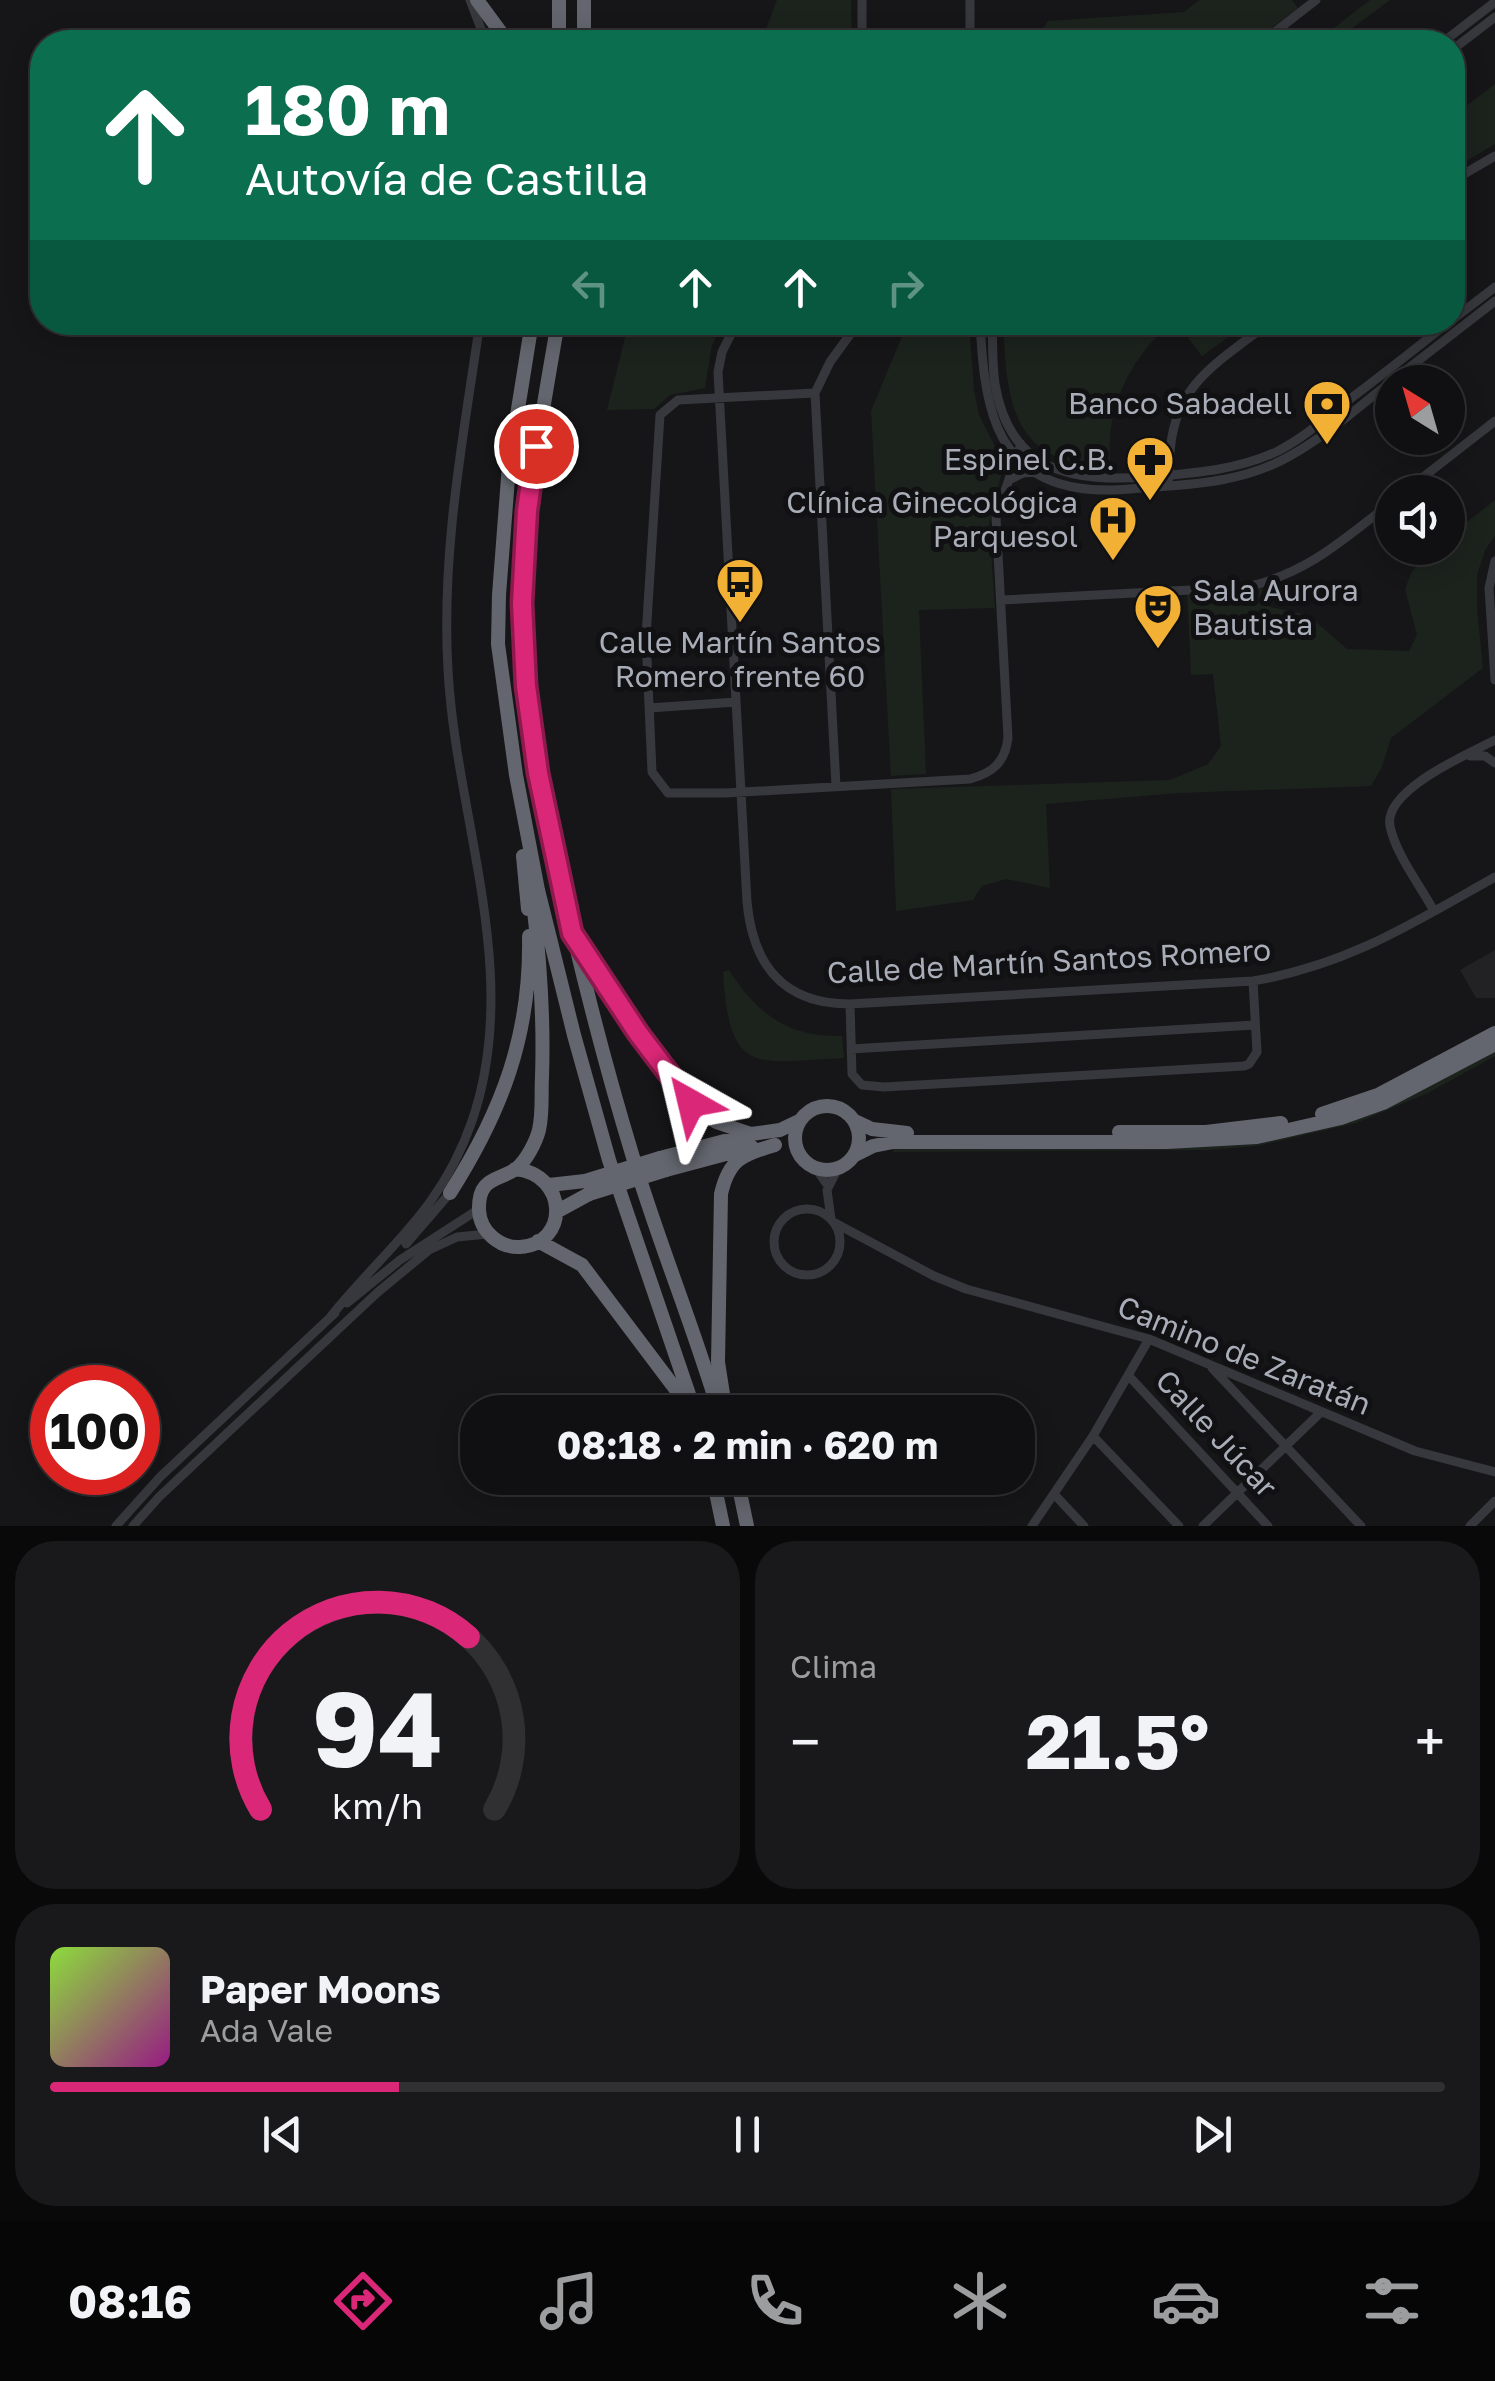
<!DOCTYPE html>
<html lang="es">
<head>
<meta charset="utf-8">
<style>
	body { margin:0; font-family:"Golos Text",sans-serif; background:#19191b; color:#f1f3f6; height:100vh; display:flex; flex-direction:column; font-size:38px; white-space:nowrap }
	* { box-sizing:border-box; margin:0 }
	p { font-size:32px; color:#9c9d9f }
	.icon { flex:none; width:55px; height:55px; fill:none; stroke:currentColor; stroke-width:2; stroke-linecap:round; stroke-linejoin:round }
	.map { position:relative; height:1526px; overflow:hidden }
	.side { display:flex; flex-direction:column; gap:15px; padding:15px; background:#09090a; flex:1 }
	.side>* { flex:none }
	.top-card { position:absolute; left:30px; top:30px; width:1435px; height:305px; border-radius:40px; box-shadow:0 5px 25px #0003,0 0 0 2px #303032; background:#0b6e4f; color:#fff; overflow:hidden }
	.needle { width:65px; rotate:323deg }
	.tools { position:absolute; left:1375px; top:365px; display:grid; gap:20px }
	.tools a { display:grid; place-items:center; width:90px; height:90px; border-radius:50%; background:#101012; box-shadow:0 5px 25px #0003,0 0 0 2px #303032; font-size:50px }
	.speed { position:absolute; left:30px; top:1365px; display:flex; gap:20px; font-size:50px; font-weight:700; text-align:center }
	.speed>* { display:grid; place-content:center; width:130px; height:130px; border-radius:50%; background:#101012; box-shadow:0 5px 25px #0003,0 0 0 2px #303032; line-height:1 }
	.speed .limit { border:15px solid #d22; background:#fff; color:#111 }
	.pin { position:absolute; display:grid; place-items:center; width:85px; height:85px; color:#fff; margin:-42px; border:5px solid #fff; border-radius:50%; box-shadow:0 2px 10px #0007 }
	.me { position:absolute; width:110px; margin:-55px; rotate:323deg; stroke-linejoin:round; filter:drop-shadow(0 0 8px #0008) }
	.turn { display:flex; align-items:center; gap:35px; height:210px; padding:0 50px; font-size:45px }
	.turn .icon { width:130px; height:130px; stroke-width:2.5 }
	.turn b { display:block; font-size:70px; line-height:85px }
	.lanes { display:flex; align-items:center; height:95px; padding:0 50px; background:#0003; justify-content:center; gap:50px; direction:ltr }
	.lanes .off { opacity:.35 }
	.big { font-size:75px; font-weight:700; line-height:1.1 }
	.side .tile { flex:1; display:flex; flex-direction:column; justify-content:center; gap:15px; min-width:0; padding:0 35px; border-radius:40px; background:#19191b }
	.side .dial { align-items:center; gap:0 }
	.dial svg { height:260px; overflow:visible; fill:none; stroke:#303032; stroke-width:7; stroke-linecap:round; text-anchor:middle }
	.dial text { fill:#f1f3f6; stroke:none }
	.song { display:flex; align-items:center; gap:30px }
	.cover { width:120px; height:120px; border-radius:15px; background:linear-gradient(135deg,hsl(90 70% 55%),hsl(310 70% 35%)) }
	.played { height:10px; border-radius:5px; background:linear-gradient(90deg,#db2777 25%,#303032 25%) }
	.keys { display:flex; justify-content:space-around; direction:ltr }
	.heat { display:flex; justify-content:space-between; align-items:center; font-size:55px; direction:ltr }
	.side .tiles { flex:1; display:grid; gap:15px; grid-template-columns:1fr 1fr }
	.tile:last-child { grid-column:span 2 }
	.trip { position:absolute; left:460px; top:1395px; width:575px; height:100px; border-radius:40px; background:#101012; box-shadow:0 5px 25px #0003,0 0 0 2px #303032; font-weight:700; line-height:100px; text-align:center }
	.menu { display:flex; height:160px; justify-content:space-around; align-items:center; background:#060607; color:#9c9d9f }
	.menu .icon { width:70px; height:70px }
	.menu .current { color:#db2777 }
	.menu b { font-size:45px; color:#f1f3f6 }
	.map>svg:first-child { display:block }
	.built { fill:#222225 }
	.green { fill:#1c231d }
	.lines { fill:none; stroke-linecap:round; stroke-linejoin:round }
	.minor { stroke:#37383d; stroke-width:9 }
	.highway { stroke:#63666e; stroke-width:14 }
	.highway-bridge { stroke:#63666e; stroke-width:14 }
	.route-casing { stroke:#8e194d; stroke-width:25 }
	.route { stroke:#db2777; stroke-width:18 }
	.labels { text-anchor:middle; stroke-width:10; stroke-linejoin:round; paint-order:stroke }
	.poi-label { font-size:30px; fill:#a8adb8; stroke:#111113; text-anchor:end }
	.street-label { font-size:30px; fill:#a8adb8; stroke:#111113 }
</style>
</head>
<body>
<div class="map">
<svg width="1495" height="1526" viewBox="0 0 1495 1526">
	<rect width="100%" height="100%" fill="#161618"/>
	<path class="built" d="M 1495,950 L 1495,998 L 1476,998 L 1460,970 Z"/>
	<path class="green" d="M 777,0 L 851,0 L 852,42 L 761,42 Z
		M 1200,0 L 1292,0 L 1298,8 L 1252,42 L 1041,42 L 1040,33 L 1048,21 L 1184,12 Z
		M 1370,0 L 1390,0 L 1334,42 L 1324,42 L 1321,38 Z
		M 1495,84 L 1495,144 L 1453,169 L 1453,116 Z
		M 629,322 L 723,323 L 712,345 L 705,388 L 670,395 L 654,409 L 607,410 Z
		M 908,322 L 969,323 L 974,390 L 979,415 L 1004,464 L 989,523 L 995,608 L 919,610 L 926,774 L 891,776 L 871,411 Z
		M 1003,323 L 1171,323 C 1129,359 1103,413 1111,467 C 1011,466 1007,402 1003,323 Z
		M 1177,323 L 1248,323 L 1202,356 Z
		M 1495,500 L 1495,536 L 1485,550 L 1477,575 L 1477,609 L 1483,668 L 1391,738 L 1382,767 L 1371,786 L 1179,793 L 1046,804 L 1050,888 L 1006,879 L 982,886 L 973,900 L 896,911 L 891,789 L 1170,780 L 1208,764 L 1221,746 L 1213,674 L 1191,675 L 1187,590 L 1263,589 L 1267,606 L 1308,615 L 1347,649 L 1409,651 L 1417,635 L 1405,589 L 1412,571 L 1434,548 L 1448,548 L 1448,537 Z
		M 729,970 C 758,1015 788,1037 842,1036 L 844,1058 C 753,1062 730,1077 723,972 Z
		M 1495,1049 L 1495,1056 L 1428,1093 L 1356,1123 L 1257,1146 L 1207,1150 L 893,1152 L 893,1147 L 1256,1141 Z"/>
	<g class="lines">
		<path class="minor" d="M 470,0 L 486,42
			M 862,0 L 862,42
			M 970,0 L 970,42
			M 1262,42 L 1316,0
			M 1443,42 L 1495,2
			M 1452,50 L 1495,17
			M 1452,181 L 1495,156
			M 1452,320 L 1495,287
			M 737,322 L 722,352 L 718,372 L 747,902 C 753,965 783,1004 850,1004 L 1253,981 C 1348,965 1413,923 1495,877
			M 980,322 C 984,395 990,475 1079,488 C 1104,492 1130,489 1155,487 C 1201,484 1247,480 1288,457 C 1319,440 1347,417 1374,395 C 1415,363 1455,332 1495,301
			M 992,322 C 993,343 992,364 995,384 C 1010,474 1074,482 1151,477 C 1195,473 1238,470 1278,451 C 1303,438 1325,419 1346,402 C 1381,376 1415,349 1449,322
			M 815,393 L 678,400 L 660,415 L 646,637 L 652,772 L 668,793 L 726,793 L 970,779 C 993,773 1005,762 1008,738 L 996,517 L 1021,444
			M 1169,478 C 1168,388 1205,372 1270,322
			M 1009,480 L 1023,473 L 1037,472
			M 1404,492 L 1495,421
			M 1495,561 L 1489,588 L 1495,680
			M 1002,600 L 1247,587 C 1308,573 1344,539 1392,502
			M 649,708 L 736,702
			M 1470,756 L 1485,756 L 1495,763
			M 836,786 L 815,393 L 830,362 L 859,322
			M 1434,911 C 1420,885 1396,855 1390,826 C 1383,790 1468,754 1495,740
			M 850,1004 L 852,1074 L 862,1085 L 884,1087 L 1244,1066 L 1249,1064 L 1257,1052 L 1253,981
			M 851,1049 L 1255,1025
			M 815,1167 L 828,1186
			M774 1242a33 33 0 1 1 66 0a33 33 0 1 1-66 0Z
			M 831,1219 L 827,1190 L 838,1168
			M 835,1223 L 934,1276 L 966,1289 L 1149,1339 L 1415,1451 L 1495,1472
			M 406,1244 L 450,1193
			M 347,1303 L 400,1260 L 479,1209
			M 331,1316 C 387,1247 441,1211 472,1121 C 523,973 456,819 448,670 C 441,553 463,438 480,322
			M 1212,1368 L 1361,1526
			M 1128,1375 L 1268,1526
			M 1093,1436 L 1179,1526
			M 1054,1494 L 1084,1526
			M 116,1526 L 160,1477 L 335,1313
			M 133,1526 L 159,1497 L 378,1292 L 429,1250 L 457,1237 L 488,1234
			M 1032,1526 L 1093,1436 L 1149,1339
			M 1203,1526 L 1321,1412
			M 1470,1526 L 1495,1501"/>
		<path class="highway" d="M 477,0 L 508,42
			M 559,42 L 559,0
			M 584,42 L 584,0
			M 532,322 L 509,465 L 499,595 L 498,644 L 516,775 L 538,890 L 574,1035 L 609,1160 L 695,1412
			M 558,322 C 542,415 525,505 522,600 C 520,685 538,771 555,854 C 577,955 602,1055 632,1154 C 658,1241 693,1325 719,1412
			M 523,856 L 528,909
			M 578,942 L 638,1033 L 691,1103 L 716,1122 L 751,1134
			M795 1138a32 32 0 1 1 64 0a32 32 0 1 1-64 0Z
			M 1322,1114 L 1378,1095 L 1495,1033
			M 855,1121 L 872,1129 L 907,1133
			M 1119,1132 L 1206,1132 L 1281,1123
			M 855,1155 L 873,1146 L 893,1142 L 1167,1142 L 1257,1137 L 1341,1118 L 1383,1103 L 1495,1044
			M 660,1158 L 751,1134 L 780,1130 L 799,1121
			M 515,1169 C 568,1174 570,1244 520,1247 C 500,1248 480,1232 479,1210 C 478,1177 498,1181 516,1169 C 526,1161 536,1142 539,1130 C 543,1113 541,1094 542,1077 C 544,1018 540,960 533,902
			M 666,1170 L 752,1147
			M 549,1185 L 585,1181
			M 450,1193 C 502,1111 531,1035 529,936
			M 556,1212 L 589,1194
			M 538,1241 L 582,1265 L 677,1391 L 687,1409
			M 725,1407 L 718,1362 L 721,1194 C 729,1159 742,1155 775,1145
			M 713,1478 L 723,1526
			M 737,1478 L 747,1526"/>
		<path class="highway-bridge" d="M 585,1181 L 660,1158
			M 589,1194 L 666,1170"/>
	</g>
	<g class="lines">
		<g class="route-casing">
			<path id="route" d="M 536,446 L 527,511 L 522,603 L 526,686 L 538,773 L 572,933 L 638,1033 L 691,1103"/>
		</g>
		<use href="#route" class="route"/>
	</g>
	<defs>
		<g id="bank-pin" transform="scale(2.5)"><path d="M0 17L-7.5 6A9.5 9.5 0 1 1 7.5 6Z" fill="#f2b134" stroke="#111113"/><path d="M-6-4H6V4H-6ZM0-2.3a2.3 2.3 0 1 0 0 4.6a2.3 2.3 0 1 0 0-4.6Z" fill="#111"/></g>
		<g id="pharmacy-pin" transform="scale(2.5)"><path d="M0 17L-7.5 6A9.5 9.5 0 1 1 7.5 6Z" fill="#f2b134" stroke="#111113"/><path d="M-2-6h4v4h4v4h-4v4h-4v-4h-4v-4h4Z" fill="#111"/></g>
		<g id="hospital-pin" transform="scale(2.5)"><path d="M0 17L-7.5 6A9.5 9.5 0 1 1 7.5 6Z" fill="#f2b134" stroke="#111113"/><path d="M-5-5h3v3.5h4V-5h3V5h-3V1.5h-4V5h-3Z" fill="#111"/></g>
		<g id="bus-pin" transform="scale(2.5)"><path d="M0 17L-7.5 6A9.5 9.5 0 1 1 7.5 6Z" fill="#f2b134" stroke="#111113"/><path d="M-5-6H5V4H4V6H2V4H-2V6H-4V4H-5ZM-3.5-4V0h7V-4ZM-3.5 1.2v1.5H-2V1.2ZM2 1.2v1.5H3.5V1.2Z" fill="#111"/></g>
		<g id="theatre-pin" transform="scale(2.5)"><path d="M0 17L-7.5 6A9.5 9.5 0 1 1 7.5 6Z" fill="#f2b134" stroke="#111113"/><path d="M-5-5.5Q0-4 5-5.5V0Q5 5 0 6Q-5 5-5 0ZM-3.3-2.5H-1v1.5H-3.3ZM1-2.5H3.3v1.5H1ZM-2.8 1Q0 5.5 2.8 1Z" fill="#111"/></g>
	</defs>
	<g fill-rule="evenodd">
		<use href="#bank-pin" x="1327" y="404"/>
		<use href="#pharmacy-pin" x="1150" y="460"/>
		<use href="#hospital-pin" x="1113" y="520"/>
		<use href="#bus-pin" x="740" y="582"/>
		<use href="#theatre-pin" x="1158" y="608"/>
	</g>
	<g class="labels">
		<g class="poi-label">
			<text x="1292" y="414">Banco Sabadell</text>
			<text x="1115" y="470">Espinel C.B.</text>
			<text x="1078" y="513">Clínica Ginecológica<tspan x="1078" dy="34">Parquesol</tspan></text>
			<text x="1193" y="601" text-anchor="start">Sala Aurora<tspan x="1193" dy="34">Bautista</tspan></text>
			<text x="740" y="653" text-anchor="middle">Calle Martín Santos<tspan x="740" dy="34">Romero frente 60</tspan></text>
		</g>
		<g class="street-label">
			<text transform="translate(1049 962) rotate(-3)" y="10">Calle de Martín Santos Romero</text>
			<text transform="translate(1244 1356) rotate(22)" y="10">Camino de Zaratán</text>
			<text transform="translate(1216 1434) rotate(47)" y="10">Calle Júcar</text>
		</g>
	</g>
</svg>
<div class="tools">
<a><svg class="needle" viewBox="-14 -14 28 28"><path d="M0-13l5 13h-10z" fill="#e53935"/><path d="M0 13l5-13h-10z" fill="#9c9d9f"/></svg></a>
<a><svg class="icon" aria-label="sound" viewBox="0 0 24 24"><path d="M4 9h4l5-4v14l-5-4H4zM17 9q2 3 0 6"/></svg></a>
</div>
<div class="speed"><div class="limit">100</div></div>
<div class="pin" style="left:536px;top:446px;background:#d93025"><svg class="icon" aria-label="arrive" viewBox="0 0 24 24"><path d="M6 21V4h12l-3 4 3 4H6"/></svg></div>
<svg class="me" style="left:691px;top:1103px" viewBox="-20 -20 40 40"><path d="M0-17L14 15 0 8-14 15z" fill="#db2777" stroke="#fff" stroke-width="4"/></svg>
<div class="trip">08:18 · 2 min · 620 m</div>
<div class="top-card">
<div class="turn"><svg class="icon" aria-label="ahead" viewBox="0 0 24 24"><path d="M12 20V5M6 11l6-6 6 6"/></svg><div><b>180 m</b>Autovía de Castilla</div></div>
<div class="lanes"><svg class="icon off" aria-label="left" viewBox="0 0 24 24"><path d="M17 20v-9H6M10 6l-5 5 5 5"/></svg><svg class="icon" aria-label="ahead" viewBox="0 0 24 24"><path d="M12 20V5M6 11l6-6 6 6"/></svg><svg class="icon" aria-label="ahead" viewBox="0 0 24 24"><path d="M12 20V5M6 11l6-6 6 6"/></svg><svg class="icon off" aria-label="right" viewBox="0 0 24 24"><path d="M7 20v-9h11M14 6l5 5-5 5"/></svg></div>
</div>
</div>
<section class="side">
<div class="tiles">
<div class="tile dial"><svg viewBox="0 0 100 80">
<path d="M14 69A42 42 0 1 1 86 69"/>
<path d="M14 69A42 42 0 0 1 78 16" stroke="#db2777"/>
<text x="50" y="56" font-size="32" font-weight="700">94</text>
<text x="50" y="72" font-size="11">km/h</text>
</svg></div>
<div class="tile"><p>Clima</p>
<div class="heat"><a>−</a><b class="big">21.5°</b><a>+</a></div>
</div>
<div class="tile">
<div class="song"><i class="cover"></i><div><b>Paper Moons</b><p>Ada Vale</p></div></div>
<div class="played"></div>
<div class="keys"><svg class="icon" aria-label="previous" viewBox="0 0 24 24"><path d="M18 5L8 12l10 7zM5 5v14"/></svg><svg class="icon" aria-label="pause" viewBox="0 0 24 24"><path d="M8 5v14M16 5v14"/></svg><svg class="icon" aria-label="next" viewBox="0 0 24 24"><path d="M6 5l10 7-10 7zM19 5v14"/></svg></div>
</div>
</div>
</section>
<nav class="menu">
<b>08:16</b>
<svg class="icon current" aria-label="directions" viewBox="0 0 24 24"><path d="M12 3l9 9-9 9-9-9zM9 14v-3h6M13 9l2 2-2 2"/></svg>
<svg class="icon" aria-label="music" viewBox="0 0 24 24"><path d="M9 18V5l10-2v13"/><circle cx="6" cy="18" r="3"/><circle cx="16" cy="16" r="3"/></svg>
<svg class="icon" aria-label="phone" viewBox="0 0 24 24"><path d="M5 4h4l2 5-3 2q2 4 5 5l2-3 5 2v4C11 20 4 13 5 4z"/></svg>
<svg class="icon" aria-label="climate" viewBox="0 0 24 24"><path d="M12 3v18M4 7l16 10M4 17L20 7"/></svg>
<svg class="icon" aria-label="car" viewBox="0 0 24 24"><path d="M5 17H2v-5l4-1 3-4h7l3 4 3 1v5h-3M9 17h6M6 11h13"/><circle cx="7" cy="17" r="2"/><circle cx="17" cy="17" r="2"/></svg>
<svg class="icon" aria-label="filters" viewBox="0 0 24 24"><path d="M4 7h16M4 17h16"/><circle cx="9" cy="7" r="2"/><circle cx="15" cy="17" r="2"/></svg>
</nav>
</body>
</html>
